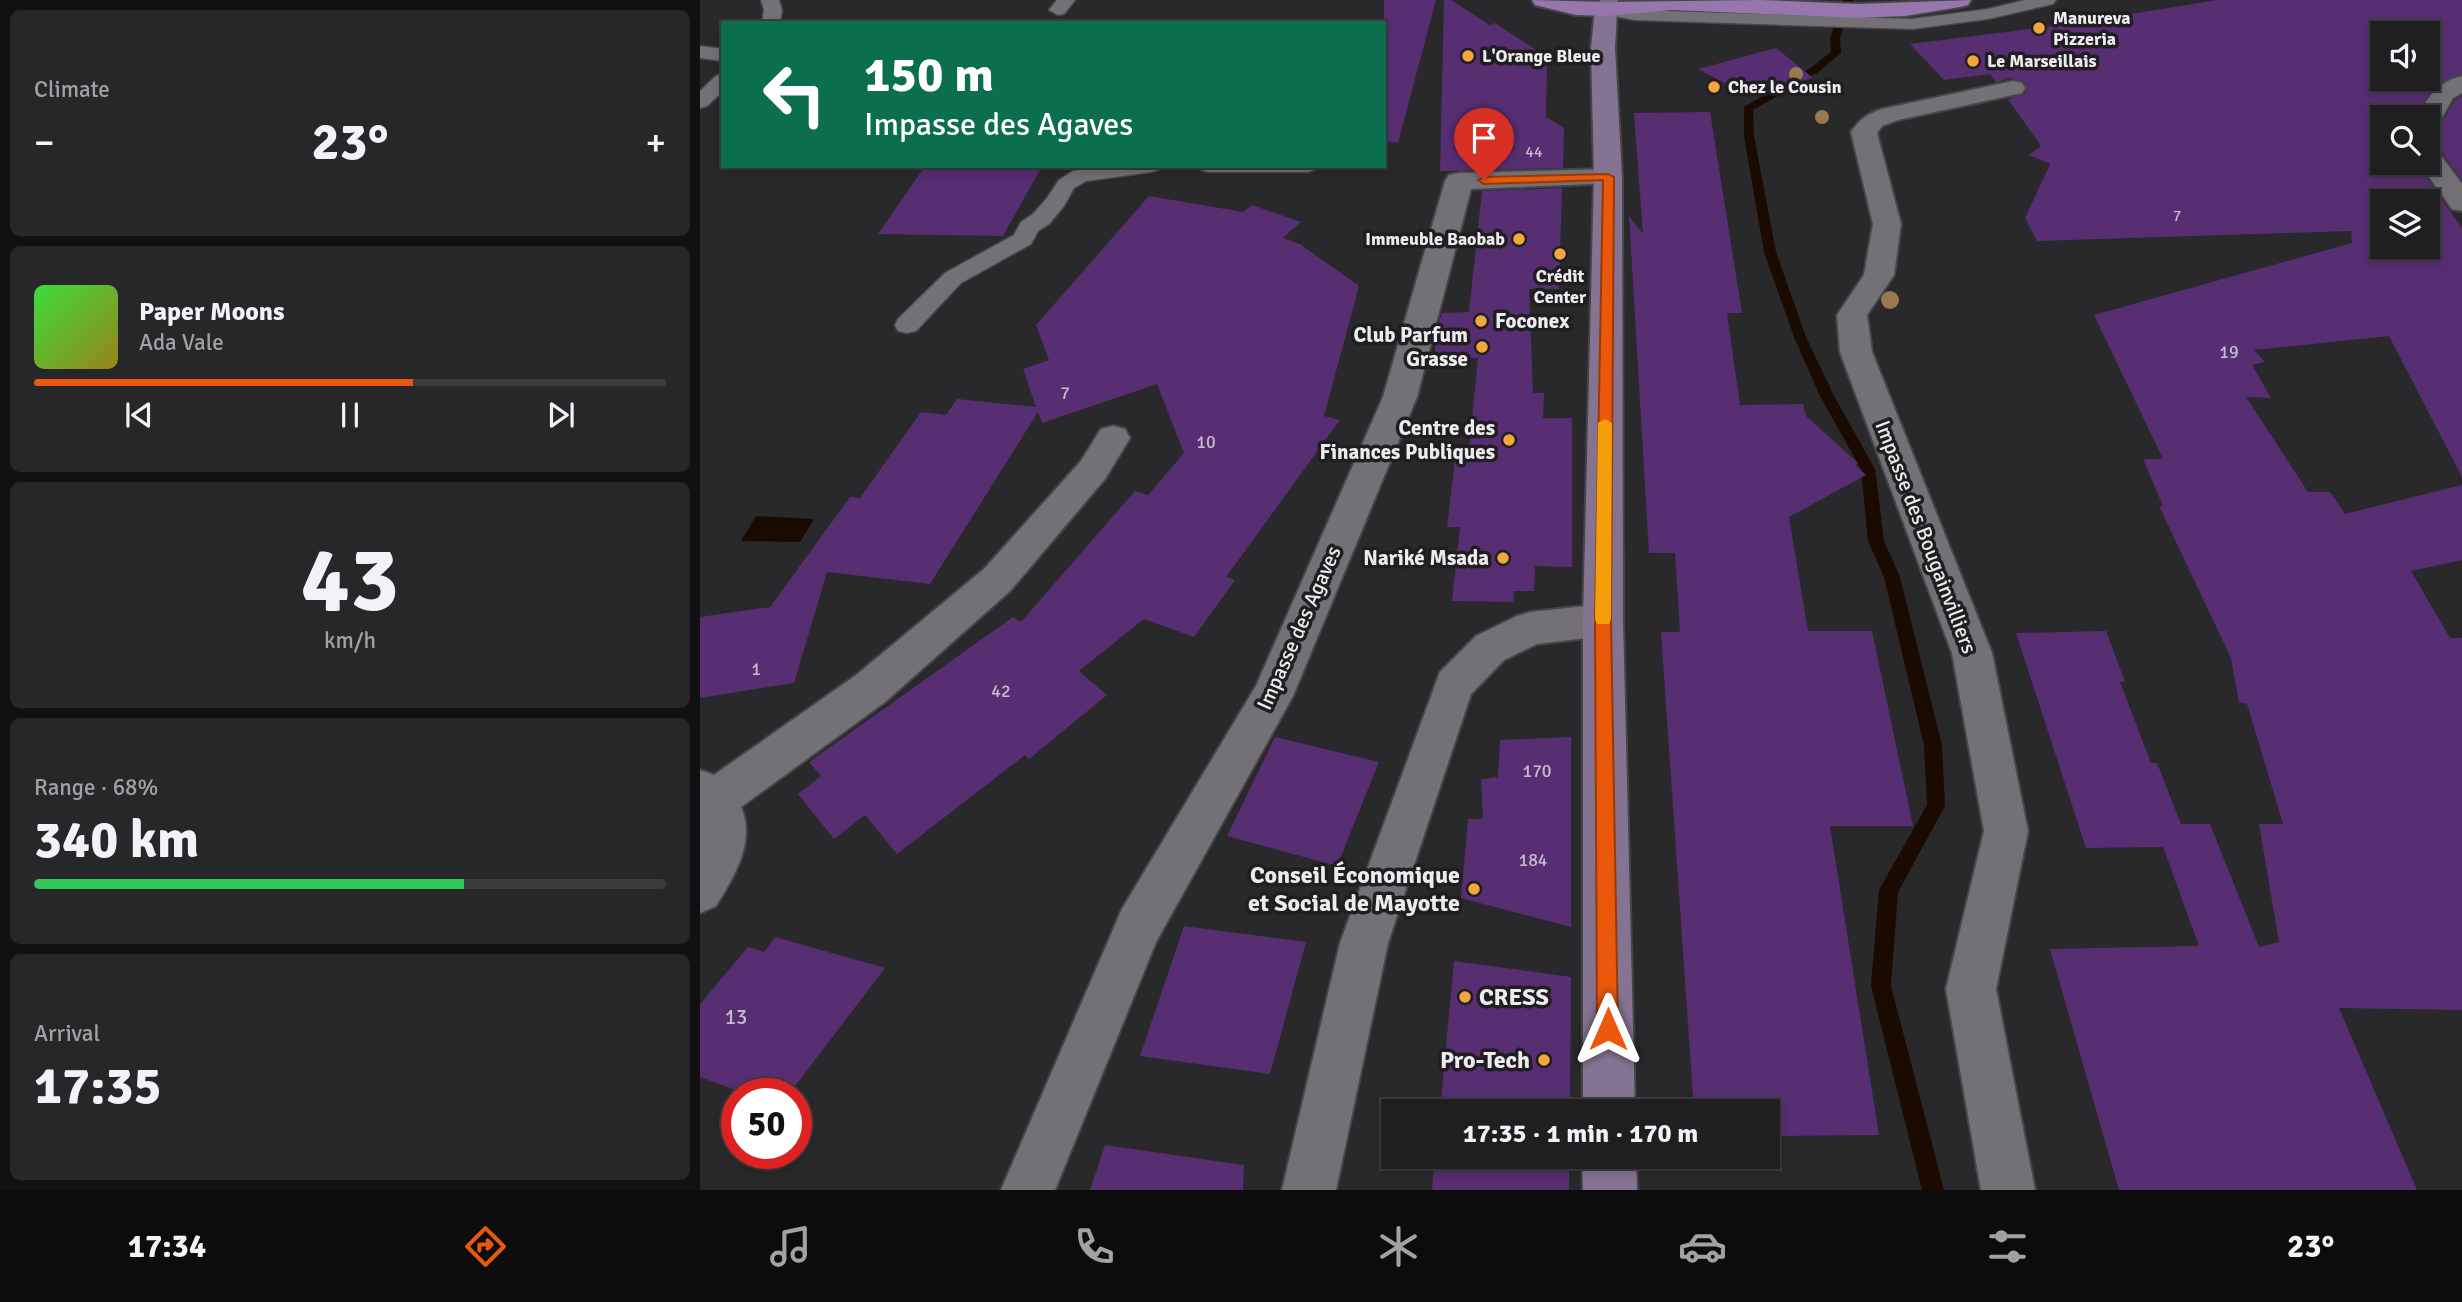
<!DOCTYPE html>
<html lang="en">
<head>
<meta charset="utf-8">
<style>
	body { margin:0; font-family:Signika,sans-serif; background:#272729; color:#f1f3f6; height:100vh; display:flex; flex-direction:column; font-size:26px; white-space:nowrap }
	* { box-sizing:border-box; margin:0 }
	p { font-size:23px; color:#a1a2a5 }
	.icon { flex:none; width:38px; height:38px; fill:none; stroke:currentColor; stroke-width:2; stroke-linecap:round; stroke-linejoin:round }
	.map { position:relative; flex:1; overflow:hidden }
	.drawer { display:flex; flex-direction:column; gap:10px; padding:10px; background:#111012; width:700px }
	.drawer>* { flex:none }
	.guide { position:absolute; left:21px; top:21px; width:665px; height:147px; border-radius:0px; box-shadow:0 4px 10px #0003,0 0 0 2px #3c3c3e; background:#0b6e4f; color:#fff; overflow:hidden }
	.fabs { position:absolute; left:1670px; top:21px; display:grid; gap:14px }
	.fabs a { display:grid; place-items:center; width:70px; height:70px; border-radius:0px; background:#1f1e20; box-shadow:0 4px 10px #0003,0 0 0 2px #3c3c3e; font-size:35px }
	.speed { position:absolute; left:21px; top:1078px; display:flex; gap:14px; font-size:35px; font-weight:700; text-align:center }
	.speed>* { display:grid; place-content:center; width:91px; height:91px; border-radius:50%; background:#1f1e20; box-shadow:0 4px 10px #0003,0 0 0 2px #3c3c3e; line-height:1 }
	.speed .limit { border:10px solid #d22; background:#fff; color:#111 }
	.pin { position:absolute; display:grid; place-items:center; width:60px; height:60px; color:#fff; margin:-72px -30px; border-radius:50% 50% 50% 0; rotate:-45deg; box-shadow:0 0 7px #0007 }
	.pin .icon { rotate:45deg }
	.me { position:absolute; width:77px; margin:-38px; rotate:0deg; stroke-linejoin:round; filter:drop-shadow(0 0 5px #0008) }
	.turn { display:flex; align-items:center; gap:24px; height:147px; padding:0 28px; font-size:32px }
	.turn .icon { width:91px; height:91px; stroke-width:2.5 }
	.turn b { display:block; font-size:49px; line-height:60px }
	.big { font-size:52px; font-weight:800; line-height:1.1 }
	.drawer .card { flex:1; display:flex; flex-direction:column; justify-content:center; gap:10px; min-width:0; padding:0 24px; border-radius:10px; background:#272729 }
	.drawer .dial { align-items:center; gap:0 }
	.dial b { font-size:91px; line-height:1 }
	.song { display:flex; align-items:center; gap:21px }
	.cover { width:84px; height:84px; border-radius:10px; background:linear-gradient(135deg,hsl(120 70% 55%),hsl(50 70% 35%)) }
	.played { height:7px; border-radius:4px; background:linear-gradient(90deg,#ea580c 60%,#3c3c3e 60%) }
	.keys { display:flex; justify-content:space-around; direction:ltr }
	.heat { display:flex; justify-content:space-between; align-items:center; font-size:38px; direction:ltr }
	.charge { height:10px; border-radius:5px; background:linear-gradient(90deg,#34c759 68%,#3c3c3e 0) }
	.trip { position:absolute; left:681px; top:1099px; width:399px; height:70px; border-radius:0px; background:#1f1e20; box-shadow:0 4px 10px #0003,0 0 0 2px #3c3c3e; font-weight:800; line-height:70px; text-align:center }
	.dock { display:flex; height:112px; justify-content:space-around; align-items:center; background:#0c0c0d; color:#a1a2a5 }
	.dock .icon { width:49px; height:49px }
	.dock .selected { color:#ea580c }
	.dock b { font-size:32px; color:#f1f3f6 }
	main { display:flex; flex:1; min-height:0 }
	.map>svg:first-child { display:block }
	.water { fill:#1b0a00 }
	.lines { fill:none; stroke-linecap:round; stroke-linejoin:round }
	.stream { fill:#1b0a00; fill-rule:evenodd }
	.building { fill:#572e72; fill-rule:evenodd }
	.service-casing { stroke:#464547; stroke-width:3 }
	.minor-casing { stroke:#464547; stroke-width:4 }
	.secondary-casing { stroke:#464547; stroke-width:4 }
	.primary-casing { stroke:#464547; stroke-width:4 }
	.service { fill:#737175; fill-rule:evenodd }
	.minor { fill:#737175; fill-rule:evenodd }
	.secondary { fill:#847491; fill-rule:evenodd }
	.primary { fill:#9677ad; fill-rule:evenodd }
	.tree { fill:#9a7850 }
	.route { fill:#ea580c; stroke:#983908; stroke-width:2 }
	.slow { fill:#f59e0b }
	.poi-dot { fill:#f1a63f; stroke:#201e21; stroke-width:2.5 }
	.labels { text-anchor:middle; stroke-width:7; stroke-linejoin:round; paint-order:stroke }
	.far-number-label { font-size:16px; fill:#c7bcce }
	.far-poi-label { font-size:18px; font-weight:bold; fill:#ecebed; stroke:#201e21; text-anchor:start }
	.number-label { font-size:18px; fill:#c7bcce }
	.poi-label { font-size:21px; font-weight:bold; fill:#ecebed; stroke:#201e21; text-anchor:end }
	.street-label { font-size:21px; fill:#ecebed; stroke:#201e21 }
	.near-number-label { font-size:21px; fill:#c7bcce }
	.near-poi-label { font-size:24px; font-weight:bold; fill:#ecebed; stroke:#201e21; text-anchor:end }
</style>
</head>
<body>
<main>
<section class="drawer">
<div class="card"><p>Climate</p>
<div class="heat"><a>−</a><b class="big">23°</b><a>+</a></div>
</div>
<div class="card">
<div class="song"><i class="cover"></i><div><b>Paper Moons</b><p>Ada Vale</p></div></div>
<div class="played"></div>
<div class="keys"><svg class="icon" aria-label="previous" viewBox="0 0 24 24"><path d="M18 5L8 12l10 7zM5 5v14"/></svg><svg class="icon" aria-label="pause" viewBox="0 0 24 24"><path d="M8 5v14M16 5v14"/></svg><svg class="icon" aria-label="next" viewBox="0 0 24 24"><path d="M6 5l10 7-10 7zM19 5v14"/></svg></div>
</div>
<div class="card dial"><b>43</b><p>km/h</p></div>
<div class="card"><p>Range · 68%</p><b class="big">340 km</b><div class="charge"></div></div>
<div class="card"><p>Arrival</p><b class="big">17:35</b></div>
</section>
<div class="map">
<svg width="1762" height="1190" viewBox="0 0 1762 1190">
	<rect width="100%" height="100%" fill="#29282b"/>
	<path class="water" d="M 56,516 L 57,516 L 114,519 L 100,542 L 41,541 Z"/>
	<g class="lines">
		<path class="stream" d="M 1143,0 L 1153,0 L 1140,38 L 1141,53 L 1117,73 L 1095,82 L 1092,88 L 1053,110 L 1054,136 L 1076,252 L 1106,337 L 1134,396 L 1175,469 L 1184,541 L 1200,577 L 1242,745 L 1245,806 L 1198,892 L 1191,986 L 1244,1190 L 1222,1190 L 1171,986 L 1179,890 L 1227,805 L 1224,745 L 1184,577 L 1168,541 L 1161,469 L 1120,396 L 1094,337 L 1064,252 L 1044,136 L 1044,107 L 1084,84 L 1087,78 L 1109,69 L 1131,52 L 1130,38 Z"/>
	</g>
	<path class="building" d="M 684,0 L 736,0 L 698,143 L 684,141 Z
		M 744,0 L 751,0 L 790,25 L 795,23 L 847,57 L 846,117 L 864,128 L 863,168 L 740,171 Z
		M 1518,0 L 1762,0 L 1762,74 L 1745,80 L 1733,89 L 1714,117 L 1682,117 L 1682,163 L 1716,163 L 1762,228 L 1762,477 L 1689,336 L 1554,350 L 1565,362 L 1552,365 L 1571,398 L 1546,397 L 1608,492 L 1630,492 L 1645,514 L 1762,485 L 1762,560 L 1711,571 L 1750,638 L 1762,638 L 1762,1010 L 1639,1008 L 1717,1190 L 1419,1190 L 1350,949 L 1499,946 L 1463,847 L 1386,848 L 1316,633 L 1406,631 L 1425,682 L 1420,682 L 1451,763 L 1457,763 L 1481,824 L 1510,824 L 1559,947 L 1579,942 L 1559,824 L 1583,824 L 1547,704 L 1539,702 L 1531,658 L 1459,506 L 1463,506 L 1443,459 L 1463,459 L 1394,315 L 1652,243 L 1651,231 L 1337,241 L 1325,218 L 1350,164 L 1329,155 L 1341,146 L 1308,99 L 1324,94 L 1327,89 L 1324,82 L 1312,78 L 1296,82 L 1290,74 L 1244,80 L 1210,44 L 1361,25 ZM 1682,33 L 1727,33 L 1727,79 L 1682,79 ZM 1682,201 L 1727,201 L 1727,247 L 1682,247 Z
		M 1076,48 L 1113,78 L 1049,96 L 998,69 Z
		M 1762,96 L 1762,180 L 1738,147 L 1727,145 L 1727,133 L 1738,129 L 1755,100 Z
		M 1010,112 L 1042,313 L 1027,313 L 1040,405 L 1103,404 L 1106,416 L 1158,463 L 1155,465 L 1166,475 L 1089,517 L 1108,631 L 1172,631 L 1213,826 L 1130,826 L 1179,1135 L 1068,1136 L 1068,1111 L 994,1111 L 961,632 L 980,632 L 975,553 L 949,553 L 929,216 L 943,234 L 934,113 Z
		M 225,166 L 342,166 L 303,236 L 178,234 Z
		M 862,188 L 859,289 L 829,289 L 833,393 L 844,393 L 843,418 L 872,418 L 872,567 L 835,566 L 834,591 L 814,591 L 813,602 L 752,601 L 760,527 L 747,527 L 756,451 L 769,450 L 778,358 L 735,359 L 735,337 L 742,313 L 769,312 L 782,191 Z
		M 449,196 L 543,212 L 552,205 L 601,222 L 583,238 L 600,244 L 659,286 L 624,416 L 640,420 L 526,577 L 535,580 L 494,637 L 444,619 L 379,671 L 407,695 L 329,759 L 325,755 L 197,854 L 165,815 L 134,839 L 98,794 L 121,776 L 109,762 L 313,617 L 321,622 L 435,491 L 448,495 L 484,453 L 457,384 L 342,423 L 338,412 L 230,584 L 127,572 L 94,683 L 0,698 L 0,617 L 70,607 L 150,497 L 160,498 L 221,412 L 246,415 L 257,399 L 336,407 L 323,369 L 349,360 L 336,325 Z
		M 575,737 L 679,762 L 637,866 L 527,836 Z
		M 871,737 L 871,927 L 761,898 L 768,819 L 783,819 L 781,779 L 798,777 L 800,740 Z
		M 484,926 L 606,942 L 570,1074 L 440,1056 Z
		M 75,937 L 185,968 L 89,1094 L 47,1094 L 0,1077 L 0,1004 L 48,947 L 64,952 Z
		M 754,961 L 871,977 L 870,1111 L 740,1111 Z
		M 405,1145 L 544,1165 L 543,1190 L 390,1190 Z
		M 735,1157 L 869,1157 L 869,1190 L 732,1190 Z"/>
	<g class="lines">
		<g class="service-casing">
			<path id="service" d="M 61,0 L 79,0 L 82,10 L 80,23 L 62,23 L 64,10 Z
				M 357,0 L 375,0 L 364,14 L 358,15 L 349,10 Z
				M 900,0 L 918,0 L 916,6 L 934,10 L 1212,19 L 1288,9 L 1325,0 L 1356,0 L 1353,4 L 1288,19 L 1212,29 L 934,20 L 900,13 L 897,9 Z
				M 0,46 L 23,49 L 23,61 L 0,58 Z
				M 23,74 L 23,91 L 7,106 L 0,108 L 0,91 L 16,76 Z
				M 400,166 L 461,166 L 458,170 L 451,172 L 386,181 L 374,188 L 364,206 L 349,224 L 338,231 L 331,244 L 261,283 L 216,331 L 207,333 L 198,331 L 195,325 L 198,319 L 245,273 L 314,235 L 321,222 L 333,214 L 347,198 L 359,180 L 373,171 Z
				M 498,166 L 617,166 L 614,170 L 607,172 L 508,172 L 501,170 Z"/>
		</g>
		<g class="minor-casing">
			<path id="minor" d="M 1762,76 L 1762,93 L 1753,98 L 1736,128 L 1727,131 L 1727,117 L 1717,117 C 1729,96 1737,82 1762,76 Z
				M 1313,81 L 1322,83 L 1325,88 L 1322,93 L 1198,120 L 1182,126 L 1177,133 L 1201,224 L 1194,275 L 1167,315 L 1172,352 L 1292,653 L 1328,831 L 1296,989 L 1335,1190 L 1281,1190 L 1246,989 L 1284,831 L 1252,653 L 1140,352 L 1137,315 L 1164,275 L 1173,224 L 1151,132 C 1160,119 1167,114 1182,109 Z
				M 1727,147 L 1736,149 L 1762,184 L 1762,211 L 1752,209 L 1719,163 L 1727,163 Z
				M 908,169 L 918,171 L 922,177 L 918,183 L 771,189 L 717,397 L 593,696 L 456,942 L 355,1190 L 301,1190 L 422,909 L 556,686 L 683,397 L 745,181 L 749,175 L 759,173 Z
				M 413,426 L 425,429 L 430,438 L 405,479 L 310,591 L 185,702 L 41,807 C 56,841 34,877 16,906 L 0,913 L 0,770 L 14,775 L 155,676 L 284,569 L 381,461 L 401,429 Z
				M 903,604 L 917,609 L 923,620 L 917,631 L 903,636 L 837,644 L 804,660 L 771,694 L 688,943 L 636,1190 L 582,1190 L 640,943 L 740,672 L 776,636 L 817,616 L 831,612 Z"/>
		</g>
		<g class="secondary-casing">
			<path id="secondary" d="M 906,2 L 914,4 L 917,9 L 915,48 L 922,177 L 923,620 L 935,1111 L 883,1111 L 883,620 L 894,177 L 891,48 L 895,9 L 898,4 Z
				M 882,1157 L 936,1157 L 937,1190 L 883,1190 Z"/>
		</g>
		<g class="primary-casing">
			<path id="primary" d="M 832,0 L 906,2 L 1060,0 L 1158,4 L 1271,0 L 1268,5 L 1260,7 L 1205,16 L 1158,18 L 972,10 L 906,16 L 876,15 L 835,5 Z"/>
		</g>
		<use href="#service" class="service"/>
		<use href="#minor" class="minor"/>
		<use href="#secondary" class="secondary"/>
		<use href="#primary" class="primary"/>
	</g>
	<g class="tree">
		<circle cx="1096" cy="74" r="7"/>
		<circle cx="1122" cy="117" r="7"/>
		<circle cx="1190" cy="300" r="9"/>
	</g>
	<path class="route" d="M 908,174 L 914,177 L 911,620 L 918,1029 L 915,1037 L 908,1040 L 900,1037 L 897,1029 L 895,620 L 903,180 L 784,184 L 778,180 L 784,177 Z"/>
	<path class="slow" d="M 905,419 L 912,423 L 911,619 L 909,624 L 897,624 L 895,619 L 898,423 Z"/>
	<g class="poi-dot">
		<circle cx="1339" cy="28" r="7"/>
		<circle cx="768" cy="56" r="7"/>
		<circle cx="1273" cy="61" r="7"/>
		<circle cx="1014" cy="87" r="7"/>
		<circle cx="819" cy="239" r="7"/>
		<circle cx="860" cy="254" r="7"/>
		<circle cx="781" cy="321" r="7"/>
		<circle cx="782" cy="347" r="7"/>
		<circle cx="809" cy="440" r="7"/>
		<circle cx="803" cy="558" r="7"/>
		<circle cx="774" cy="889" r="7"/>
		<circle cx="765" cy="997" r="7"/>
		<circle cx="844" cy="1060" r="7"/>
	</g>
	<g class="labels">
		<g class="far-number-label">
			<text x="834" y="157">44</text>
			<text x="1477" y="221">7</text>
		</g>
		<g class="far-poi-label">
			<text x="1353" y="24">Manureva<tspan x="1353" dy="21">Pizzeria</tspan></text>
			<text x="782" y="62">L'Orange Bleue</text>
			<text x="1287" y="67">Le Marseillais</text>
			<text x="1028" y="93">Chez le Cousin</text>
			<text x="805" y="245" text-anchor="end">Immeuble Baobab</text>
			<text x="860" y="282" text-anchor="middle">Crédit<tspan x="860" dy="21">Center</tspan></text>
		</g>
		<g class="number-label">
			<text x="1529" y="358">19</text>
			<text x="365" y="399">7</text>
			<text x="506" y="448">10</text>
			<text x="56" y="675">1</text>
			<text x="301" y="697">42</text>
			<text x="837" y="777">170</text>
			<text x="833" y="866">184</text>
		</g>
		<g class="poi-label">
			<text x="795" y="328" text-anchor="start">Foconex</text>
			<text x="768" y="342">Club Parfum<tspan x="768" dy="24">Grasse</tspan></text>
			<text x="795" y="435">Centre des<tspan x="795" dy="24">Finances Publiques</tspan></text>
			<text x="789" y="565">Nariké Msada</text>
		</g>
		<g class="street-label">
			<text transform="translate(1226 537) rotate(69)" y="7">Impasse des Bougainvilliers</text>
			<text transform="translate(599 628) rotate(-66)" y="7">Impasse des Agaves</text>
		</g>
		<g class="near-number-label">
			<text x="36" y="1024">13</text>
		</g>
		<g class="near-poi-label">
			<text x="760" y="883">Conseil Économique<tspan x="760" dy="28">et Social de Mayotte</tspan></text>
			<text x="779" y="1005" text-anchor="start">CRESS</text>
			<text x="830" y="1068">Pro-Tech</text>
		</g>
	</g>
</svg>
<div class="fabs">
<a><svg class="icon" aria-label="sound" viewBox="0 0 24 24"><path d="M4 9h4l5-4v14l-5-4H4zM17 9q2 3 0 6"/></svg></a>
<a><svg class="icon" aria-label="search" viewBox="0 0 24 24"><circle cx="10" cy="10" r="6"/><path d="M15 15l6 6"/></svg></a>
<a><svg class="icon" aria-label="layers" viewBox="0 0 24 24"><path d="M12 4l9 5-9 5-9-5zM3 14l9 5 9-5"/></svg></a>
</div>
<div class="speed"><div class="limit">50</div></div>
<div class="pin" style="left:784px;top:180px;background:#d93025"><svg class="icon" aria-label="arrive" viewBox="0 0 24 24"><path d="M6 21V4h12l-3 4 3 4H6"/></svg></div>
<svg class="me" style="left:908px;top:1029px" viewBox="-20 -20 40 40"><path d="M0-17L14 15 0 8-14 15z" fill="#ea580c" stroke="#fff" stroke-width="4"/></svg>
<div class="trip">17:35 · 1 min · 170 m</div>
<div class="guide">
<div class="turn"><svg class="icon" aria-label="left" viewBox="0 0 24 24"><path d="M17 20v-9H6M10 6l-5 5 5 5"/></svg><div><b>150 m</b>Impasse des Agaves</div></div>
</div>
</div>
</main>
<nav class="dock">
<b>17:34</b>
<svg class="icon selected" aria-label="directions" viewBox="0 0 24 24"><path d="M12 3l9 9-9 9-9-9zM9 14v-3h6M13 9l2 2-2 2"/></svg>
<svg class="icon" aria-label="music" viewBox="0 0 24 24"><path d="M9 18V5l10-2v13"/><circle cx="6" cy="18" r="3"/><circle cx="16" cy="16" r="3"/></svg>
<svg class="icon" aria-label="phone" viewBox="0 0 24 24"><path d="M5 4h4l2 5-3 2q2 4 5 5l2-3 5 2v4C11 20 4 13 5 4z"/></svg>
<svg class="icon" aria-label="climate" viewBox="0 0 24 24"><path d="M12 3v18M4 7l16 10M4 17L20 7"/></svg>
<svg class="icon" aria-label="car" viewBox="0 0 24 24"><path d="M5 17H2v-5l4-1 3-4h7l3 4 3 1v5h-3M9 17h6M6 11h13"/><circle cx="7" cy="17" r="2"/><circle cx="17" cy="17" r="2"/></svg>
<svg class="icon" aria-label="filters" viewBox="0 0 24 24"><path d="M4 7h16M4 17h16"/><circle cx="9" cy="7" r="2"/><circle cx="15" cy="17" r="2"/></svg>
<b>23°</b>
</nav>
</body>
</html>
